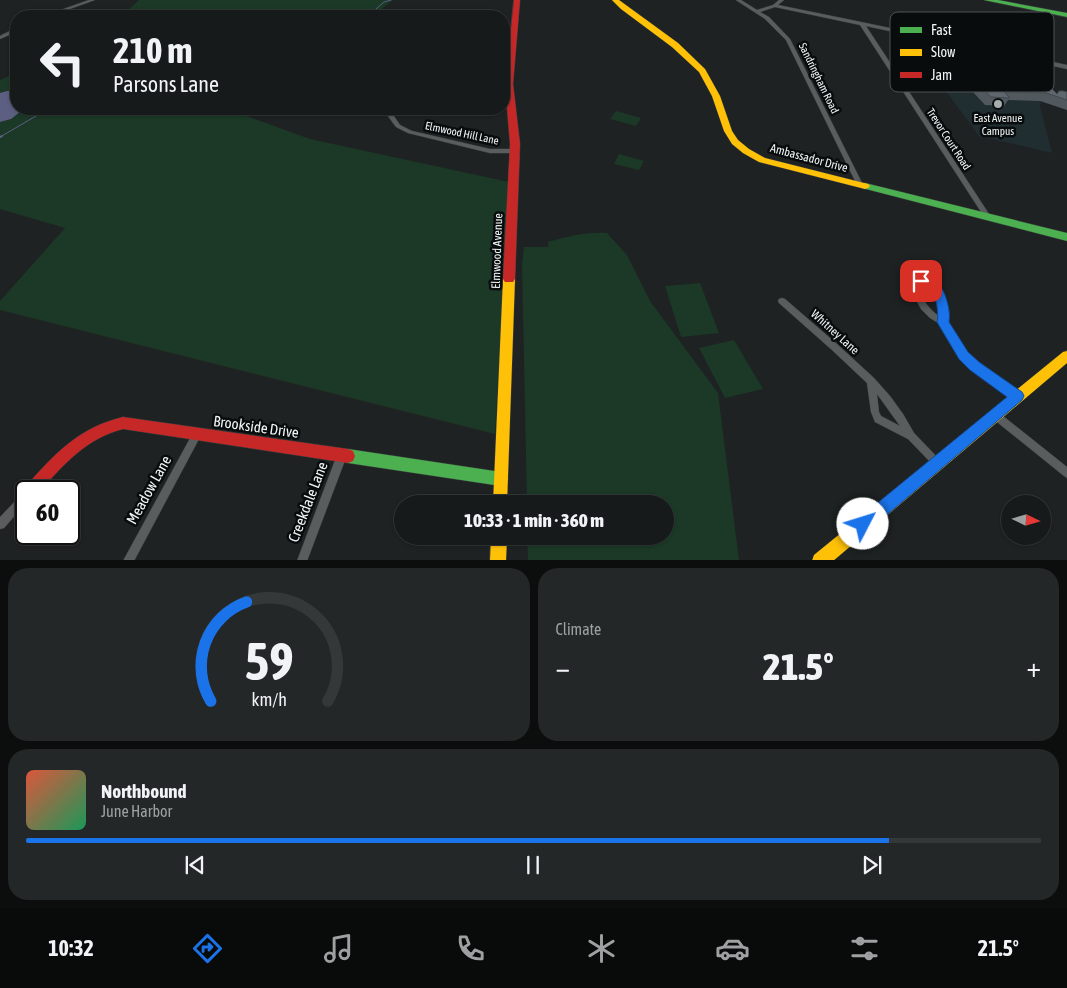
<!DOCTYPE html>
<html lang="en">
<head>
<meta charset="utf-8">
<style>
	body { margin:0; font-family:"Asap Condensed",sans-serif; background:#232727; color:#f1f3f6; height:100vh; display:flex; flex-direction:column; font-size:19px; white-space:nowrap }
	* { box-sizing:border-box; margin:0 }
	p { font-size:16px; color:#9ea1a2 }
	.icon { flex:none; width:28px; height:28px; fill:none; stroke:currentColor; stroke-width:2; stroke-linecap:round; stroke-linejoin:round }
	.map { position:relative; height:560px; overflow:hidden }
	.details { display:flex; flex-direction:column; gap:8px; padding:8px; background:#0c0e0e; flex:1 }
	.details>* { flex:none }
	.guide { position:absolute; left:10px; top:10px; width:500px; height:105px; border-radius:20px; box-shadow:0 1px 4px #0004,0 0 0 1px #353839; background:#161a1a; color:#f1f3f6; overflow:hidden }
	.needle { width:32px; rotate:95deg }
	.buttons { position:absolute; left:1001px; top:495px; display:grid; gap:10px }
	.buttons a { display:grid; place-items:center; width:50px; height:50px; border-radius:50%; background:#161a1a; box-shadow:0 1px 4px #0004,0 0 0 1px #353839; font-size:25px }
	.speed { position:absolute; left:15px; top:480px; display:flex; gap:10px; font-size:25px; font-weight:700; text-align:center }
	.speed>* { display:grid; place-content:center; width:65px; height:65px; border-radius:50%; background:#161a1a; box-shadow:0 1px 4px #0004,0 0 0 1px #353839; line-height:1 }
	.speed .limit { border:2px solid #111; border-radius:8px; background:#fff; color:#111 }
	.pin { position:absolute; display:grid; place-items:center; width:42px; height:42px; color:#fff; margin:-21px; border-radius:10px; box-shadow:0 2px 8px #0006 }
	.me { position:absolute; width:55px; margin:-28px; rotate:50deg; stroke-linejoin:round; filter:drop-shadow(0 0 4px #0008) }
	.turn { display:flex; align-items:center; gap:18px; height:105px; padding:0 20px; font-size:22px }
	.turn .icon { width:65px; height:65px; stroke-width:2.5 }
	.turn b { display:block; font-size:35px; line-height:42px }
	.big { font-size:38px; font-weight:800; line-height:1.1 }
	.details .widget { flex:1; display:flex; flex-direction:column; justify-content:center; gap:8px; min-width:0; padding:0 18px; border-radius:20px; background:#232727 }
	.details .dial { align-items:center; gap:0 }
	.dial svg { height:130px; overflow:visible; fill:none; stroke:#353839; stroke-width:7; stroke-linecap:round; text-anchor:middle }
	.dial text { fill:#f1f3f6; stroke:none }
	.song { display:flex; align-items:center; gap:15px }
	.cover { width:60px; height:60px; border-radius:8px; background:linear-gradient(135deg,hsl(10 70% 55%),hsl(150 70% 35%)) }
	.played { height:5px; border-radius:2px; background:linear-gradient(90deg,#1a73e8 85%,#353839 85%) }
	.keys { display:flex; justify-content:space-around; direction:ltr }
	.heat { display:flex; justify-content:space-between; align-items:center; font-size:28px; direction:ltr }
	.details .tiles { flex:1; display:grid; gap:8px; grid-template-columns:1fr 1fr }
	.widget:last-child { grid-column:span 2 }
	.trip { position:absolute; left:394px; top:495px; width:280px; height:50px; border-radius:25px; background:#161a1a; box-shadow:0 1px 4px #0004,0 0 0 1px #353839; font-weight:800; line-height:50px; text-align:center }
	.dock { display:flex; height:80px; justify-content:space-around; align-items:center; background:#090a0a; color:#9ea1a2 }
	.dock .icon { width:35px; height:35px }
	.dock .selected { color:#1a73e8 }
	.dock b { font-size:22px; color:#f1f3f6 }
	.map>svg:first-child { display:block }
	.built { fill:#202d31 }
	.green { fill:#1b3926 }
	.water { fill:#5c5e82 }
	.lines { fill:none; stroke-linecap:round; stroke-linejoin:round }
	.stream-far1 { stroke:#5c5e82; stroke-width:1 }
	.stream { stroke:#5c5e82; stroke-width:2 }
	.street-casing { stroke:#3a3e3e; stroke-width:1 }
	.fast-casing { stroke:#3a3e3e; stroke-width:1 }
	.slow-casing { stroke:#3a3e3e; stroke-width:1 }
	.jam-casing { stroke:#3a3e3e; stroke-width:1 }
	.street { fill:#5a5d5d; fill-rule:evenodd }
	.fast { fill:#4caf50; fill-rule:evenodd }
	.slow { fill:#ffc107; fill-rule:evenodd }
	.jam { fill:#c62828; fill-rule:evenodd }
	.wall { fill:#51595f }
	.building { fill:#5e676e; stroke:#42484d }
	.route { fill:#1a73e8; stroke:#114b97 }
	.poi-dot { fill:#a7acad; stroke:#090c0d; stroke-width:2 }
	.labels { text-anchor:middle; stroke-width:5; stroke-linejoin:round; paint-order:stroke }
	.far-street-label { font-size:11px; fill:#f1f6f7; stroke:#090c0d }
	.far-poi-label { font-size:11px; fill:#f1f6f7; stroke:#090c0d }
	.street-label { font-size:12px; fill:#f1f6f7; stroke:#090c0d }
	.near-street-label { font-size:15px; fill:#f1f6f7; stroke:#090c0d }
	.key { fill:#090c0d; stroke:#4f5253; stroke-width:1 }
	.key-label { font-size:14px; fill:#f1f6f7 }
</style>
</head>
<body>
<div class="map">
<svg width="1067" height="561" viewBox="0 0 1067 561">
	<rect width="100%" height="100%" fill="#1e2223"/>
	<path class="built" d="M 917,52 L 1033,78 L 1041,102 L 1040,106 L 1052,153 L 979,136 Z"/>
	<path class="green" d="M 139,0 L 393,0 L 373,16 L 122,16 Z
		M 16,73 L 16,109 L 246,109 L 241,114 L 310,139 L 509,182 L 495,434 L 0,310 L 0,301 L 65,228 L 0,209 L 0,80 Z
		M 616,111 L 641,118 L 636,126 L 610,119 Z
		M 619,154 L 644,161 L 639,170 L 614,164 Z
		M 607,233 L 627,255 L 650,301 L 718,393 L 739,560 L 528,560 L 527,536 L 665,536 L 665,504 L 527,504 L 522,265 L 524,247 L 548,247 L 548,242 C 568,236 587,232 607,233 Z
		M 700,283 L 719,333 L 681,337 L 665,286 Z
		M 734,340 L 763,389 L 725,398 L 699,348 Z"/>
	<path class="water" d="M 7,91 L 14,91 L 16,95 L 16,109 L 20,109 L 20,112 L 11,119 L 0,122 L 0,93 Z"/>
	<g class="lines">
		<path class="stream-far1" d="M 368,16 L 384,2 L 391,0
			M 0,137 L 48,109"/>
		<path class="stream" d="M 0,137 L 2,136"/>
		<g class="street-casing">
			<path id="street" d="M 89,0 L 95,0 L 50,16 L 44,16 Z
				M 736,0 L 741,0 L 757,10 L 773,5 L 779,0 L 784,0 L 778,5 L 861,22 L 1067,65 L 1067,69 L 866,26 L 989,214 L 990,216 L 989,218 L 985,218 L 860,25 L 775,7 L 760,12 L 769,17 L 790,39 L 863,185 L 860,187 L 857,185 L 786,40 L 765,19 Z
				M 14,29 L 16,29 L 16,32 L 0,39 L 0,36 Z
				M 336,109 L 343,109 L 334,114 L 330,114 L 330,112 Z
				M 383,109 L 389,109 L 400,125 L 412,131 L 490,149 L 514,149 L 517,151 L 514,153 L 490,153 L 408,133 L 396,127 Z
				M 921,278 L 935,285 L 943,294 L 948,309 L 947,322 L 961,347 L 971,358 L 1020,393 L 1021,396 L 1020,399 L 1017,400 L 1014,399 L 965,364 L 955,351 L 940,324 L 930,318 L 921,309 L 914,296 L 912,284 L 913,282 ZM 922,284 C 935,291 941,302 940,317 C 929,309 921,300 920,285 Z
				M 782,298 L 785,299 L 838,345 L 874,378 L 890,396 L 903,414 L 914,433 L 940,460 L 942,463 L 940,466 L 937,468 L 934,466 L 908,439 L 875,422 L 871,412 L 867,383 L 832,350 L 779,303 L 778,301 L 779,299 ZM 877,394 L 900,426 L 881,416 L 879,412 Z
				M 995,411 L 998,412 L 1067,467 L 1067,478 L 1064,476 L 992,418 L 991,415 L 992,412 Z
				M 197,430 L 200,431 L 202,434 L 200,437 L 134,561 L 123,561 L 194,431 Z
				M 342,450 L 345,452 L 347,455 L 307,561 L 297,561 L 337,455 L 339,452 Z
				M 26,491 L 26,503 L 4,528 L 0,529 L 0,517 L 23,493 Z"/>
		</g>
		<g class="fast-casing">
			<path id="fast" d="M 984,0 L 998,0 L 1067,13 L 1067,17 Z
				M 865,183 L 1067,233 L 1067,241 L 862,188 L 860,186 L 862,184 Z
				M 348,449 L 501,472 L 506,474 L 508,479 L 506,484 L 501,486 L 348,463 L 343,461 L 341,456 L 343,451 Z"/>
		</g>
		<g class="slow-casing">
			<path id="slow" d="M 612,0 L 619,0 L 678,43 L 705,69 L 720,96 L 732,131 L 738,140 L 749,149 L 765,158 L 868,184 L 870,186 L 868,188 L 865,189 L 759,162 L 743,153 L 732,144 L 724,131 L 712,96 L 699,72 L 672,47 L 621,9 Z
				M 509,275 L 513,276 L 515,279 L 507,504 L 493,504 L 503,279 L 505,276 Z
				M 1067,351 L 1067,363 L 833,561 L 812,561 L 814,555 L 1063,352 Z
				M 491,536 L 507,536 L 506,561 L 490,561 Z"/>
		</g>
		<g class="jam-casing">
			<path id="jam" d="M 514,0 L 520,0 L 513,84 L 520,144 L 515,279 L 513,282 L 505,282 L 503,279 L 510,144 L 505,84 Z
				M 123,417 L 348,449 L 353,451 L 355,456 L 353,461 L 348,463 L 123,429 C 87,438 64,464 40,491 L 26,491 L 26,496 L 24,491 L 26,486 C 56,453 78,428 123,417 Z"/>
		</g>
		<use href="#street" class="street"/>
		<use href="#fast" class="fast"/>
		<use href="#slow" class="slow"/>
		<use href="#jam" class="jam"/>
	</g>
	<path class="wall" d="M 965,71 L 1002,84 L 1020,84 L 1016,80 L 1021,72 L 1057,94 L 1067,92 L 1067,110 L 1040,101 L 1008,100 L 1004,106 L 985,105 L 961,79 Z"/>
	<path class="building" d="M 965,71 L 992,72 L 1002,84 L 1033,84 L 1021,72 L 1036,72 L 1057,94 L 1059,91 L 1063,91 L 1067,92 L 1067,100 L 1046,93 L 1004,92 L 1010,98 L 991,97 Z"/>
	<path class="route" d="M 921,277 C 940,283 943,286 948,305 C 949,311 950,315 949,322 L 968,352 L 979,362 L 1022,392 L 1024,396 L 1022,400 L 869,530 L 863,532 L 858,530 L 856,524 L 858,519 L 1007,397 L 970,370 L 959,359 L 937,322 C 939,315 937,299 932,293 C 929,287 923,286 917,284 L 916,281 Z"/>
	<circle class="poi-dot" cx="998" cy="104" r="5"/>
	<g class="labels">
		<g class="far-street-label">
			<text transform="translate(819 78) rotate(64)" y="4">Sandringham Road</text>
			<text transform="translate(462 133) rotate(12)" y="4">Elmwood Hill Lane</text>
			<text transform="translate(949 139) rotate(57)" y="4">Trevor Court Road</text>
		</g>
		<g class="far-poi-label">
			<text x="998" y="122">East Avenue<tspan x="998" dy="13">Campus</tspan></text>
		</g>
		<g class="street-label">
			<text transform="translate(809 158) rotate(15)" y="4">Ambassador Drive</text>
			<text transform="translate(497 251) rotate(-88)" y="4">Elmwood Avenue</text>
			<text transform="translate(835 332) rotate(42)" y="4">Whitney Lane</text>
		</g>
		<g class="near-street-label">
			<text transform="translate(256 427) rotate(8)" y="5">Brookside Drive</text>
			<text transform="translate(149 490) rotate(-61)" y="5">Meadow Lane</text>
			<text transform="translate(308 502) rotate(-69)" y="5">Creekdale Lane</text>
		</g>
	</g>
	<rect x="890" y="12" width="164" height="80" rx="8" class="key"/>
	<rect x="900" y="27" width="22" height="6" fill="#4caf50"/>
	<rect x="900" y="49" width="22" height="7" fill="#ffc107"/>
	<rect x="900" y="72" width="22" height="6" fill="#c62828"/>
	<g class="key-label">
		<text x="931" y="35">Fast</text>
		<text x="931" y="57">Slow</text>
		<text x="931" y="80">Jam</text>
	</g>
</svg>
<div class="buttons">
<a><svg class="needle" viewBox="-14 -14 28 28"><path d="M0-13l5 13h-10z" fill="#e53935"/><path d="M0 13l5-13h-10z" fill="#9ea1a2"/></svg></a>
</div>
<div class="speed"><div class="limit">60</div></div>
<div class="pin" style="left:921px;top:281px;background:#d93025"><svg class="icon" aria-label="arrive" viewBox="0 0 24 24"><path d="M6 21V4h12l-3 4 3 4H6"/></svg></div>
<svg class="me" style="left:863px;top:524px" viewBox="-20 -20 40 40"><circle r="19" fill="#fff"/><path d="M0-13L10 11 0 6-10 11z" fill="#1a73e8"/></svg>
<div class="trip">10:33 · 1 min · 360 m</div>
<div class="guide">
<div class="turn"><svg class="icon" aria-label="left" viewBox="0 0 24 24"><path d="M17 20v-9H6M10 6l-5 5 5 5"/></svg><div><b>210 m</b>Parsons Lane</div></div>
</div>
</div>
<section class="details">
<div class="tiles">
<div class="widget dial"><svg viewBox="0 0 100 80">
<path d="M14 69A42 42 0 1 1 86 69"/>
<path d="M14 69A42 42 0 0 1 36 8" stroke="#1a73e8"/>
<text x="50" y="56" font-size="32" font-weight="700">59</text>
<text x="50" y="72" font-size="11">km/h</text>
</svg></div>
<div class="widget"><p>Climate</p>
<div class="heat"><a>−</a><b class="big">21.5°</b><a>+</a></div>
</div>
<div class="widget">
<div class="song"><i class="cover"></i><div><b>Northbound</b><p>June Harbor</p></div></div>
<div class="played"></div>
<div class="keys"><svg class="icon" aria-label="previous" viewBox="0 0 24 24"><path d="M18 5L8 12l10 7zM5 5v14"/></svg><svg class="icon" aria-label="pause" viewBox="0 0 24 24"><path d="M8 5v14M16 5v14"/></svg><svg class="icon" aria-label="next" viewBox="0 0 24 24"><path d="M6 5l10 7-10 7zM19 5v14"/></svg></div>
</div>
</div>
</section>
<nav class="dock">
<b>10:32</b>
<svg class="icon selected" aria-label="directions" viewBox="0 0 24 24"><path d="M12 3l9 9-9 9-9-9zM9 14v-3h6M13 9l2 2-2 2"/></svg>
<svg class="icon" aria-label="music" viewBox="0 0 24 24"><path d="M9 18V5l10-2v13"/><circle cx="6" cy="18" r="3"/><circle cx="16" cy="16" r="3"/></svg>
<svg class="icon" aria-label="phone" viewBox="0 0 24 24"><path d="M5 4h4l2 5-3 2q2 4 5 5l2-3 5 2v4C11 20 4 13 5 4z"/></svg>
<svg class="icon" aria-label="climate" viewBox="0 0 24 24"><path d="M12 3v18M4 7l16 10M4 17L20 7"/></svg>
<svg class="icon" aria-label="car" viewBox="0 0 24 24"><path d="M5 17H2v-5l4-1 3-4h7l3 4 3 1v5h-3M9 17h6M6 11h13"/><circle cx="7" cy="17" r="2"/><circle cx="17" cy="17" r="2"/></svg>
<svg class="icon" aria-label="filters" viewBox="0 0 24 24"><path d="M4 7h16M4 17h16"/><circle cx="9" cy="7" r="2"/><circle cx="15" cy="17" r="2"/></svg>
<b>21.5°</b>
</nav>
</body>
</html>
